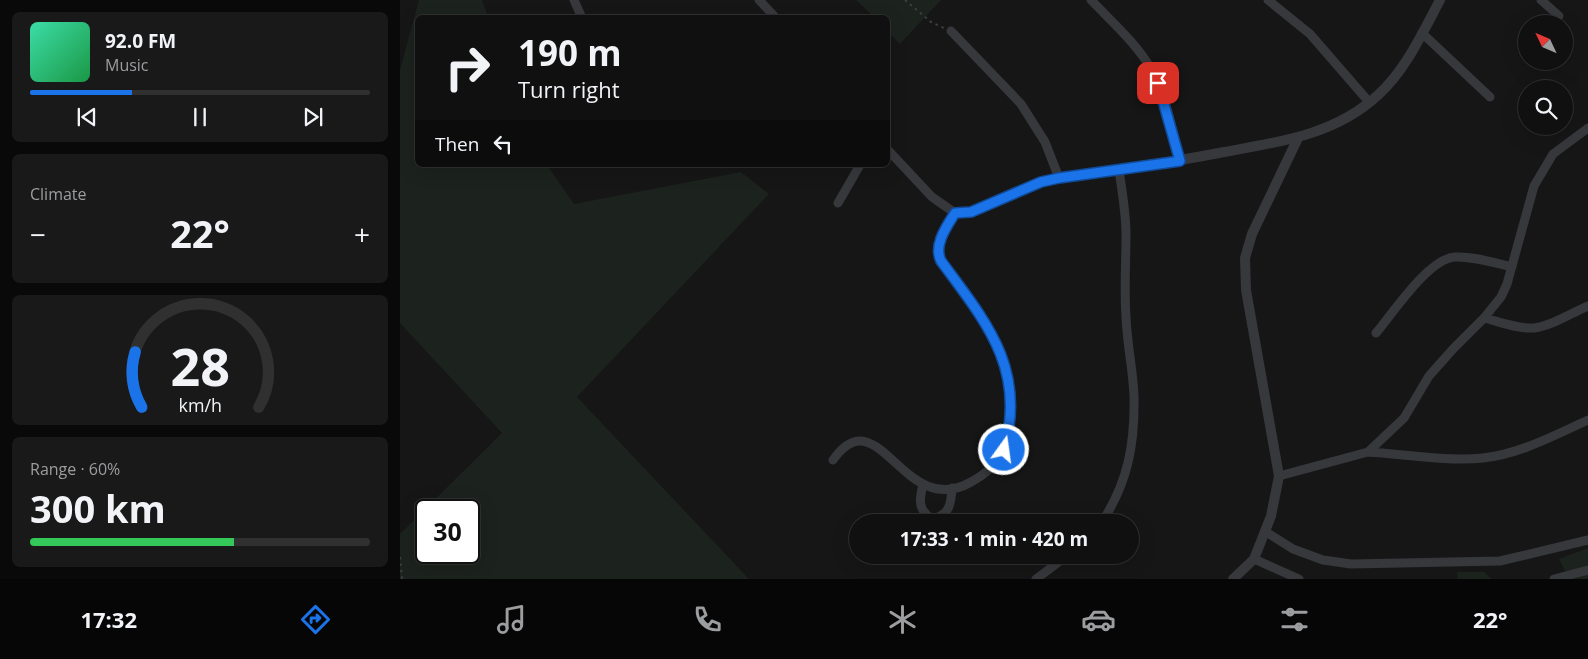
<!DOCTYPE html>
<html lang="en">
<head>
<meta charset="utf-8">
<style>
	body { margin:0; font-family:"Open Sans",sans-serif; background:#19191a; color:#f1f3f6; height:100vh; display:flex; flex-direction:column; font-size:19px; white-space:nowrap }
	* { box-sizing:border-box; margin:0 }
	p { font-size:16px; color:#9c9d9f }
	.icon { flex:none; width:28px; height:28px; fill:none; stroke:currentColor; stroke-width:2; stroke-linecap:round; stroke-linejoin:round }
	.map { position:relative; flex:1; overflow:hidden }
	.side { display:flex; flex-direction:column; gap:12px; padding:12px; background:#090909; width:400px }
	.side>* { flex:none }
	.hud { position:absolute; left:15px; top:15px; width:475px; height:152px; border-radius:8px; box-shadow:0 5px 20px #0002,0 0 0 1px #303031; background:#101011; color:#f1f3f6; overflow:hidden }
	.needle { width:32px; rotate:314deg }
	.fabs { position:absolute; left:1118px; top:15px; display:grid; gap:10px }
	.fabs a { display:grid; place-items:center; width:55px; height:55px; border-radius:50%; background:#101011; box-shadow:0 5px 20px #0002,0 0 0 1px #303031; font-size:25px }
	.speed { position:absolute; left:15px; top:499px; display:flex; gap:10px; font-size:25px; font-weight:700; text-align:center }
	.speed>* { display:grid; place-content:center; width:65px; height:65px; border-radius:50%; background:#101011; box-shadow:0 5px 20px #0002,0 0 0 1px #303031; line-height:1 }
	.speed .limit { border:2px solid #111; border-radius:8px; background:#fff; color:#111 }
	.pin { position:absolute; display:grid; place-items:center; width:42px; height:42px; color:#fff; margin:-21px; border-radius:10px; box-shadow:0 2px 8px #0006 }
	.me { position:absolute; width:55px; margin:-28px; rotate:14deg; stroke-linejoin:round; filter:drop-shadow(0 0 4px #0008) }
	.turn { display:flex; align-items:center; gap:18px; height:105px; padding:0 20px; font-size:22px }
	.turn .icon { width:65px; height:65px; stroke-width:2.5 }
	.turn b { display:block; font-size:35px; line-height:42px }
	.then { display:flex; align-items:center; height:48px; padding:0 20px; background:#0003; gap:10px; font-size:19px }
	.big { font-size:38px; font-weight:700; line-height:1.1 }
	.side .widget { flex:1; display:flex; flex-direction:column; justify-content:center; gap:8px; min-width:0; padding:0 18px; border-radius:8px; background:#19191a }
	.side .dial { align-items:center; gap:0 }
	.dial svg { height:130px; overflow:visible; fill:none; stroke:#303031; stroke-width:7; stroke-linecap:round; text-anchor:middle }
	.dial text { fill:#f1f3f6; stroke:none }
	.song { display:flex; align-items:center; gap:15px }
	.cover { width:60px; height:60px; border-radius:8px; background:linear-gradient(135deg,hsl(160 70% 55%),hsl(140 70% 35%)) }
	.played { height:5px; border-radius:2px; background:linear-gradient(90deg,#1a73e8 30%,#303031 30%) }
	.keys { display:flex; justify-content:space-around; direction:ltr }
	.heat { display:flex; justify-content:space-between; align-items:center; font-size:28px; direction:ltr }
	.charge { height:8px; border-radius:4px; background:linear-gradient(90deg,#34c759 60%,#303031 0) }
	.trip { position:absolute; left:449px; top:514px; width:290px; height:50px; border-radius:25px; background:#101011; box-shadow:0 5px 20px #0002,0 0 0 1px #303031; font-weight:700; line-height:50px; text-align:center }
	.dock { display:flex; height:80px; justify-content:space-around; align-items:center; background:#060607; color:#9c9d9f }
	.dock .icon { width:35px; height:35px }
	.dock .on { color:#1a73e8 }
	.dock b { font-size:22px; color:#f1f3f6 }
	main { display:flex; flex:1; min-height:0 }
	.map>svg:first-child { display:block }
	.green { fill:#1c221d; fill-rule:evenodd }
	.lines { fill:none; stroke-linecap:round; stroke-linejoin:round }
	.path { stroke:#3d3f43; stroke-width:2; stroke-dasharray:2.5 4; stroke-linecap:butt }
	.minor { stroke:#37383c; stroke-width:9 }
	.tertiary { stroke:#37383c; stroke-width:10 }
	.route-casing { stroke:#114b97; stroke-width:12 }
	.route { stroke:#1a73e8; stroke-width:9 }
</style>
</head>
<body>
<main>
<section class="side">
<div class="widget">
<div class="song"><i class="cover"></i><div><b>92.0 FM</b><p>Music</p></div></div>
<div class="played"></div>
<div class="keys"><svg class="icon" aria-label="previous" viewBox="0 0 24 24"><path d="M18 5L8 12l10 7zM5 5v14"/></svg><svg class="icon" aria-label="pause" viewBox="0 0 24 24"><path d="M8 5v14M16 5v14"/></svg><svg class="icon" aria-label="next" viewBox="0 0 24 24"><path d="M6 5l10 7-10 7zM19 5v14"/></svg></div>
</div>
<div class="widget"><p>Climate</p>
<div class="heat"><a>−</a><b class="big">22°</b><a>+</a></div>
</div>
<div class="widget dial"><svg viewBox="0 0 100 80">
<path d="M14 69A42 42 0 1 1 86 69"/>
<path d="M14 69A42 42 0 0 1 10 35" stroke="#1a73e8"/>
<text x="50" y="56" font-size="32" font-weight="700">28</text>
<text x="50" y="72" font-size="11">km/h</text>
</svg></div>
<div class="widget"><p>Range · 60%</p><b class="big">300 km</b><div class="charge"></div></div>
</section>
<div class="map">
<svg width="1188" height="579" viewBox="0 0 1188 579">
	<rect width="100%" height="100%" fill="#161617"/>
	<path class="green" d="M 19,0 L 82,0 L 88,17 L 18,18 L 18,165 L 147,165 L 174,204 L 341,172 L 369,194 L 177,397 L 349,579 L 0,579 L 0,534 L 102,433 L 0,323 L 0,70 ZM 26,510 L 69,510 L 69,552 L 26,552 Z
		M 456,0 L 541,0 L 500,44 L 488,32 L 488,18 L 474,17 Z
		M 1188,548 L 1188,579 L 1169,579 L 1159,559 Z
		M 1057,572 L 1084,572 L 1092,579 L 1058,579 Z"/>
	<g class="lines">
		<path class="path" d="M 505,0 L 531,22 L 544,28
			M 0,557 L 2,579"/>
		<path class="minor" d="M 174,0 L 182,18
			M 359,0 L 376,18
			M 691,0 C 712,22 736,43 751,69 C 767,97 772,131 780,161
			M 868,0 L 910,34 L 969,102
			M 1141,0 L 1159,16
			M 551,31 L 621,104 L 645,142 L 659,178
			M 1022,33 L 1090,97
			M 438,203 L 460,165
			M 1084,318 C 1100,322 1117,329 1134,328 C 1152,326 1171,313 1188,306
			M 976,333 C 993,313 1029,258 1055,257 C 1074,256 1094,263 1112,267
			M 968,452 C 1003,454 1048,462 1083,458 C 1120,454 1155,435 1188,420
			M 433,460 C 479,395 503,521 571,482 C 584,475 597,464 603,450 C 618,419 610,369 595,340 C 586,322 575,307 564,292 C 557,283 540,265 538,255 C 537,240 548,224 555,213 L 532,197 L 488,150
			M 879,476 L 968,452 L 1004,418 L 1029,376 L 1053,349 L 1084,318 L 1101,297 L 1107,284 L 1134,186 L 1153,154 L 1188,128
			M 523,485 C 519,500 518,510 532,519 C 550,515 551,504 552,488
			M 702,522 C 728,482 735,444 734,396 C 733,370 727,344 726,317 C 724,289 726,262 726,234 C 726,213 722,191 719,170
			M 866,532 L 893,549 L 923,560 L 951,564 L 1100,561 L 1188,540
			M 854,559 L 899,579
			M 636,579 L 668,555
			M 1154,579 L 1188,570"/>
		<path class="tertiary" d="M 555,213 L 571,213 L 641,182 L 659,178 C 714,170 769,163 824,152 C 879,142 935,135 978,95 C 1005,71 1023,32 1040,0
			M 833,579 L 854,559 L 871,516 L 879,476 L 846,290 L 845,258 L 852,234 L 898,138"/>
	</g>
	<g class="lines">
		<g class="route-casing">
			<path id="route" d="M 604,450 C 627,369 586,322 541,261 C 533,245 547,226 555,213 L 571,212 L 641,182 L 659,178 L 780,161 L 758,83"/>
		</g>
		<use href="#route" class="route"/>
	</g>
</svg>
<div class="fabs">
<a><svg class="needle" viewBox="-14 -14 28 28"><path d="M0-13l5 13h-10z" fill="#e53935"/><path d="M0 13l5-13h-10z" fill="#9c9d9f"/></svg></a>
<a><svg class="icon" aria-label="search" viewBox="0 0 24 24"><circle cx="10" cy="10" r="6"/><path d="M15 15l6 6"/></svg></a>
</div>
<div class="speed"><div class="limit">30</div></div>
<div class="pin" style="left:758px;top:83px;background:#d93025"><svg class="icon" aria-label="arrive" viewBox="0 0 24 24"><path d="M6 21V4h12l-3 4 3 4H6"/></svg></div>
<svg class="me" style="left:604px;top:450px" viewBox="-20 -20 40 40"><circle r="17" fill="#1a73e8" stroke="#fff" stroke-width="3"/><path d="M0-11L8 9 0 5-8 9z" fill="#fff"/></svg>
<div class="trip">17:33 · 1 min · 420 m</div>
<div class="hud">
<div class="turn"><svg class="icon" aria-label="right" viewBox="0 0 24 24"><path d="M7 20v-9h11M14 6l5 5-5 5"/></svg><div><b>190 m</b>Turn right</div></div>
<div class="then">Then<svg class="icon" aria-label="left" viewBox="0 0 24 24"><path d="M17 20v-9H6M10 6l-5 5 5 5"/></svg></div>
</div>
</div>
</main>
<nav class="dock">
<b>17:32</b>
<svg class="icon on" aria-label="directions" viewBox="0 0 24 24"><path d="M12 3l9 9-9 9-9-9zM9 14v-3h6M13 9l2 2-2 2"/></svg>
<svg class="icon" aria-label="music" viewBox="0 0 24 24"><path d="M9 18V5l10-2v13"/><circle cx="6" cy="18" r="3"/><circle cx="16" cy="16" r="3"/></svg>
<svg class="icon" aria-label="phone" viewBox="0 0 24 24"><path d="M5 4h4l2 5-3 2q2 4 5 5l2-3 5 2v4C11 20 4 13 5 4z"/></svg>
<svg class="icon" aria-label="climate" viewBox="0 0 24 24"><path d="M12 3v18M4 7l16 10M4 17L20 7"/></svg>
<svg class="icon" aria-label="car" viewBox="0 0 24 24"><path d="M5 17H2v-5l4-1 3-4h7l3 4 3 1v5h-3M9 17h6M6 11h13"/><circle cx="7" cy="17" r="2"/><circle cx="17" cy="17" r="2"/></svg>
<svg class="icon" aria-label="filters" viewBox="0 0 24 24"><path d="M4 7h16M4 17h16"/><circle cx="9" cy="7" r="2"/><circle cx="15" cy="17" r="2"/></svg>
<b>22°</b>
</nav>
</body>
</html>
